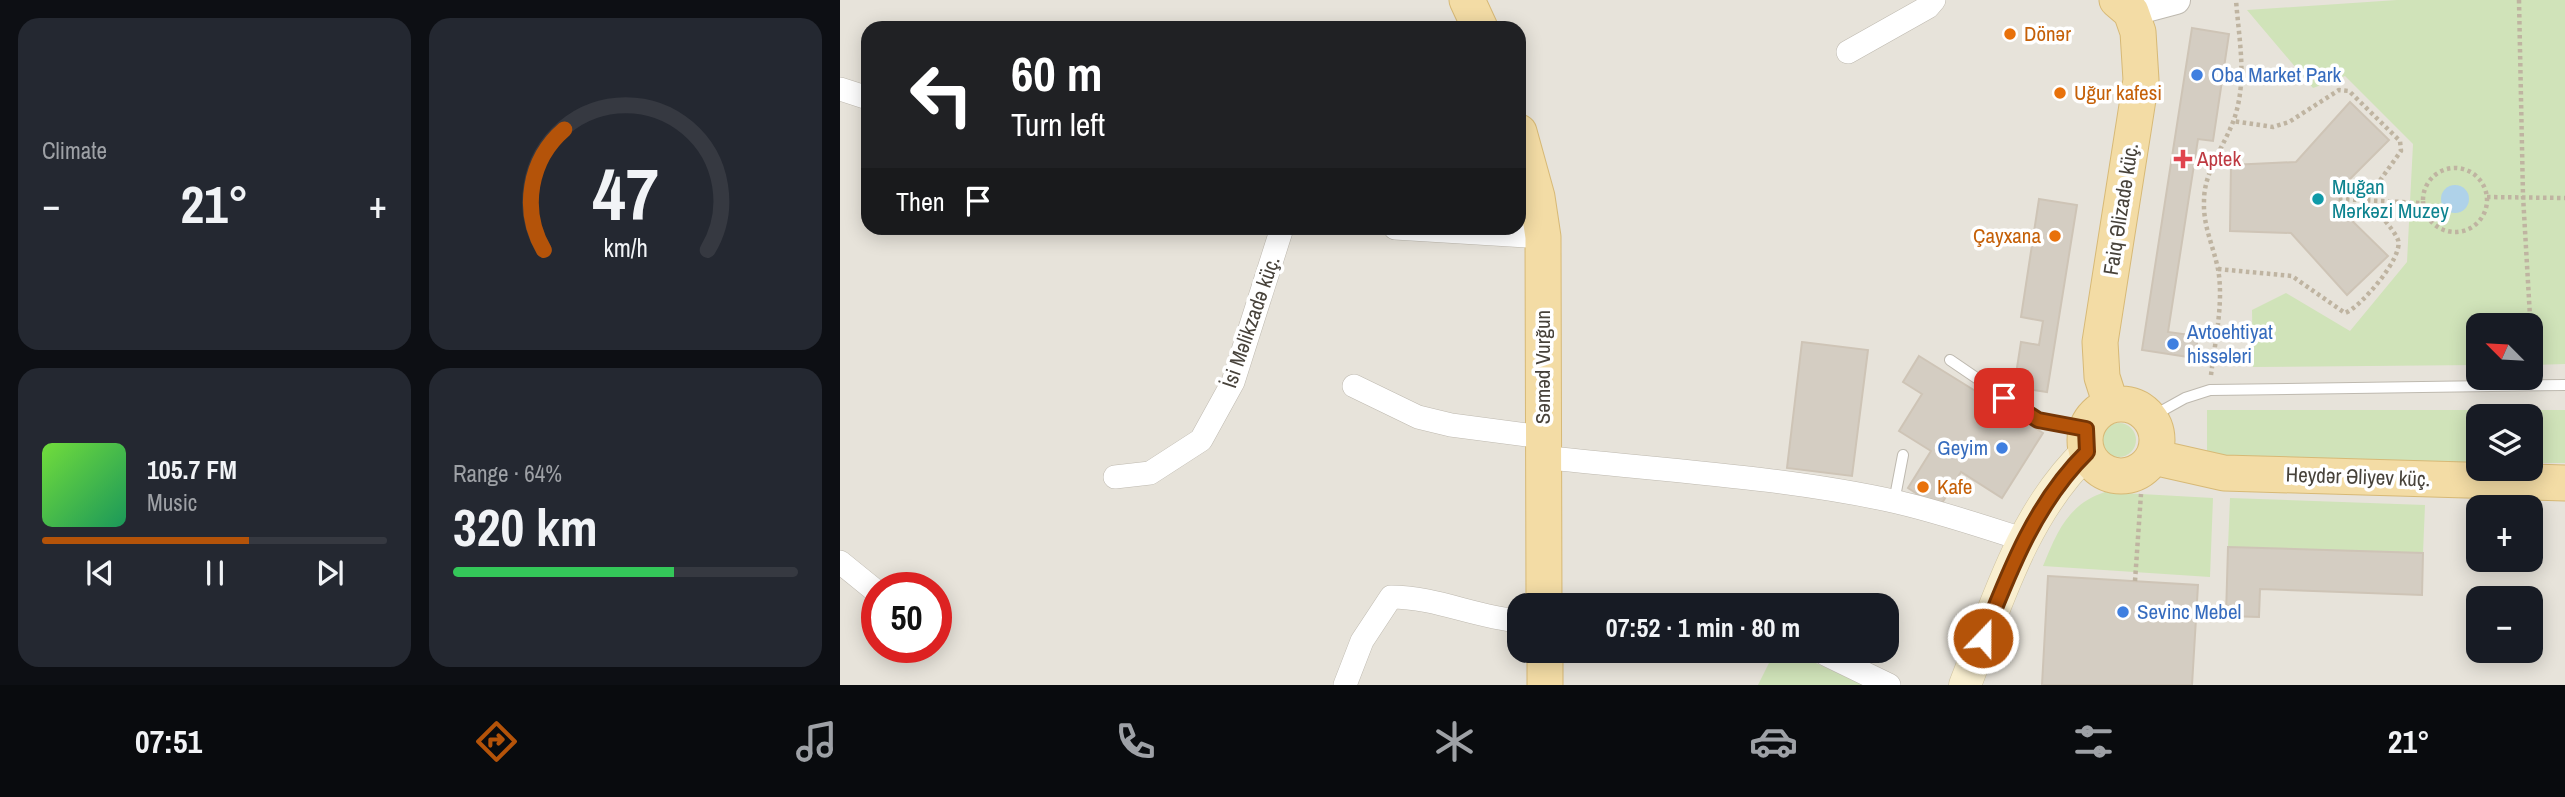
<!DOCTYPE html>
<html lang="en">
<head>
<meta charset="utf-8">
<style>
	body { margin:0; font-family:"Archivo Narrow",sans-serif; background:#242831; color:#f1f3f6; height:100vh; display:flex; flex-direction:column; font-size:26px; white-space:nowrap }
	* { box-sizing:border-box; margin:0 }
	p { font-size:23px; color:#9ea1a6 }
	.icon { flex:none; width:38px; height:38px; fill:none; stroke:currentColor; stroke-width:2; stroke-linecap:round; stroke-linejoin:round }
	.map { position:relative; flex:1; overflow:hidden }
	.panel { display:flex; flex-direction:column; gap:18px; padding:18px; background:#0d0f14; width:840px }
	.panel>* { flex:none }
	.hud { position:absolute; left:21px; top:21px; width:665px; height:214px; border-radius:21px; box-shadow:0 4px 18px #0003; background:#202124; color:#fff; overflow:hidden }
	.needle { width:46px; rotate:294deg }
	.controls { position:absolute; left:1626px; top:313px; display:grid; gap:14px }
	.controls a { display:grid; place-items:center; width:77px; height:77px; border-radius:14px; background:#171b24; box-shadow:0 4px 18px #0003; font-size:35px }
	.speed { position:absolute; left:21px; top:572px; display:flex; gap:14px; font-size:35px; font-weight:700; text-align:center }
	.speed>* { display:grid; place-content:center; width:91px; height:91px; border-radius:50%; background:#171b24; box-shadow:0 4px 18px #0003; line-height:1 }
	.speed .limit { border:10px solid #d22; background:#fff; color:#111 }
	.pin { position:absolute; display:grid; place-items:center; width:60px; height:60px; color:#fff; margin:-30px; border-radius:14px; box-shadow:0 4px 10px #0006 }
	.me { position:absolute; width:77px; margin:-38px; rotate:22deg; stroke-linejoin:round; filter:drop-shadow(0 0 5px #0008) }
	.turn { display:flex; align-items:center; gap:24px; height:147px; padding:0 35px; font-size:32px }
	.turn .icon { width:91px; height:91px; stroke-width:2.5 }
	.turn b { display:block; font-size:49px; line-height:60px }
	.then { display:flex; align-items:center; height:66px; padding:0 35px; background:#0003; gap:14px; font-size:26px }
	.big { font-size:52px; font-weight:700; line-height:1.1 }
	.panel .tile { flex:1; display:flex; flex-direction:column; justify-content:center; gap:10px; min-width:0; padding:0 24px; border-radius:21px; background:#242831 }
	.panel .dial { align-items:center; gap:0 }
	.dial svg { height:182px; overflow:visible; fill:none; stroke:#363941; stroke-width:7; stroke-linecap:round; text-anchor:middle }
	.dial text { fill:#f1f3f6; stroke:none }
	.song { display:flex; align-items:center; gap:21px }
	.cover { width:84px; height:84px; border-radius:10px; background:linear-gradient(135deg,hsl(100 70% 55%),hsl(150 70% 35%)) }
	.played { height:7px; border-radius:4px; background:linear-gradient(90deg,#b45309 60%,#363941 60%) }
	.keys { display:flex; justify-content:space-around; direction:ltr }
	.heat { display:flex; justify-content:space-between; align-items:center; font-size:38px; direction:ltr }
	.charge { height:10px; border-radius:5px; background:linear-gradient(90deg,#34c759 64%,#363941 0) }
	.panel .tiles { flex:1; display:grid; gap:18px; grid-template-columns:repeat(2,1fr) }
	.trip { position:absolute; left:667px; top:593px; width:392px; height:70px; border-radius:21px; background:#171b24; box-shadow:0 4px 18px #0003; font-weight:700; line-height:70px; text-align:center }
	.dock { display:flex; height:112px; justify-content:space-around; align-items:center; background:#090b0e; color:#9ea1a6 }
	.dock .icon { width:49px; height:49px }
	.dock .current { color:#b45309 }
	.dock b { font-size:32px; color:#f1f3f6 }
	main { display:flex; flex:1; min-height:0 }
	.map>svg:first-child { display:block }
	.residential { fill:#e7e3da; fill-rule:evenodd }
	.green { fill:#d0e3b9 }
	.water { fill:#afd2e9 }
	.building { fill:#d4cdc2; stroke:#cec4b6; stroke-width:2 }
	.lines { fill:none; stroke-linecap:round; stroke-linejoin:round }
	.service-casing { stroke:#beb9af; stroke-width:12 }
	.minor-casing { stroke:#beb9af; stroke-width:24 }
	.tertiary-casing { stroke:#beb9af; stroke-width:30 }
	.secondary-casing { stroke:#cec2a0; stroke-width:33 }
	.primary-casing { stroke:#d7b976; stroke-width:37 }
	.path { stroke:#bfb4a1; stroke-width:4.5; stroke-dasharray:3.5 3.5; stroke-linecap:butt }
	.service { stroke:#fff; stroke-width:10 }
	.minor { stroke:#fff; stroke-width:23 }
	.tertiary { stroke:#fff; stroke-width:28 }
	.secondary { stroke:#f9efd0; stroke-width:32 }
	.primary { stroke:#f3dca5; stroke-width:35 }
	.route-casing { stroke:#753606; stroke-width:18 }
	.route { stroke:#b45309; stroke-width:12 }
	.food-dot { fill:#e8710a; stroke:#fff; stroke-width:2.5 }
	.shop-dot { fill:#3f7fe0; stroke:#fff; stroke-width:2.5 }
	.health-dot { fill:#e0444e; stroke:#fff; stroke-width:2.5 }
	.culture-dot { fill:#0f9aa8; stroke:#fff; stroke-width:2.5 }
	.labels { text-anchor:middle; stroke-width:7; stroke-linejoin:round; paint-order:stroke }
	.food-label { font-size:21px; fill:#c56008; stroke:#fff; text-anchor:start }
	.shop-label { font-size:21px; fill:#366cbe; stroke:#fff; text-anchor:start }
	.health-label { font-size:21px; fill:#be3a42; stroke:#fff; text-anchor:start }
	.culture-label { font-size:21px; fill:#0d838f; stroke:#fff; text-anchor:start }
	.street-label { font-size:21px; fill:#47423a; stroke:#fff }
</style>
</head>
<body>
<main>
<section class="panel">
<div class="tiles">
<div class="tile"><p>Climate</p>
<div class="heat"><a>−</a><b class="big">21°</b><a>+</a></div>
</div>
<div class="tile dial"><svg viewBox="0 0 100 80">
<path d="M14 69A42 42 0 1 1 86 69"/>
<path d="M14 69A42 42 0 0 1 23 16" stroke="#b45309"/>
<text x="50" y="56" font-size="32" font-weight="700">47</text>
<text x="50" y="72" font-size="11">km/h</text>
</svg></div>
<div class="tile">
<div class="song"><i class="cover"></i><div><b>105.7 FM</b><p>Music</p></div></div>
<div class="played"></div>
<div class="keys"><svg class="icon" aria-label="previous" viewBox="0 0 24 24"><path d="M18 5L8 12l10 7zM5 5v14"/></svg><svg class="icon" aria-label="pause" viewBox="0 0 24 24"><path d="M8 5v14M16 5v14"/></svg><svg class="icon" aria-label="next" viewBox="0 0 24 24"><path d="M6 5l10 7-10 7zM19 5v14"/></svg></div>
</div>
<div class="tile"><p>Range · 64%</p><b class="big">320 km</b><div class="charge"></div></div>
</div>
</section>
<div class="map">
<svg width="1725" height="685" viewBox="0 0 1725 685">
	<rect width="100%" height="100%" fill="#f4f1eb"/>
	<path class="residential" d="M 0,0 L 1725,0 L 1725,685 L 0,685 ZM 28,28 L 679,28 L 679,228 L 28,228 ZM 1638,326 L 1690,326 L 1690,378 L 1638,378 ZM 1638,416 L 1690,416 L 1690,469 L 1638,469 ZM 1638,508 L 1690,508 L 1690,560 L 1638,560 ZM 37,588 L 96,588 L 96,648 L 37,648 ZM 1638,598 L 1690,598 L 1690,651 L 1638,651 ZM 679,606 L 1046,606 L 1046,651 L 679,651 Z"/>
	<path class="green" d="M 1557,0 L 1725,0 L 1725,364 L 1691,365 L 1690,326 L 1638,326 L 1638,365 L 1413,367 L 1412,310 L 1446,293 L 1510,331 L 1567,262 L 1573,144 L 1505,76 L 1473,88 L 1407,10 Z
		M 1367,410 L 1725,410 L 1725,463 L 1691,463 L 1690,416 L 1638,416 L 1638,463 L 1367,463 Z
		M1262 440a17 17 0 1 1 34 0a17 17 0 1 1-34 0Z
		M 1265,492 L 1373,498 L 1370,577 L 1203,566 C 1217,532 1228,504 1265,492 Z
		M 1390,498 L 1585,505 L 1583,553 L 1388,547 Z
		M 935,651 L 950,651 L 1023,685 L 918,685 Z"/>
	<path class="water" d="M1601 199a14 14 0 1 1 28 0a14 14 0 1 1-28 0Z"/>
	<path class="building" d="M 1352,28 L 1389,34 L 1373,141 L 1358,139 L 1328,332 L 1358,336 L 1355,358 L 1302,350 Z
		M 1510,102 L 1549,140 L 1499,190 L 1499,208 L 1548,256 L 1507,295 L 1451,233 L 1390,231 L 1391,165 L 1456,162 Z
		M 1199,199 L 1237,205 L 1207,392 L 1174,387 L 1181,342 L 1199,345 L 1203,321 L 1181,317 Z
		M 962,342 L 1028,350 L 1012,476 L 947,468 Z
		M 1079,356 L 1203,433 L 1162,498 L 1121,472 L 1099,508 L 1068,488 L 1091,451 L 1059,431 L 1082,394 L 1063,382 Z
		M 1388,547 L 1583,553 L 1582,595 L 1420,589 L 1419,617 L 1386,616 Z
		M 1208,576 L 1358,585 L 1352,685 L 1202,685 Z"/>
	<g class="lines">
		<g class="service-casing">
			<path id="service" d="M 1110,360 L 1198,420 L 1246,429
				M 1309,418 L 1345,398 L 1370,390 L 1725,385
				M 1054,502 L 1063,455"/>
		</g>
		<g class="minor-casing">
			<path id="minor" d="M 1008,52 L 1088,7 L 1094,0
				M 0,89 L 28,98
				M 555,228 L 703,237
				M 514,386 L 578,417 L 611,425 L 703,437
				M 702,457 C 817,470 946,477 1057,502 C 1100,512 1142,526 1185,540
				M 275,477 L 310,473 L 361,440 L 393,382 L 442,228
				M 0,562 L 37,592
				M 987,655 L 1049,685
				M 505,685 L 522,641 L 551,597 C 595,597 635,617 679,621"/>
		</g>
		<g class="tertiary-casing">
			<path id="tertiary" d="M 1291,12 L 1336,0"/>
		</g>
		<g class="secondary-casing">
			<path id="secondary" d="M 1125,685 C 1156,605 1183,513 1247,452"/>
		</g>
		<g class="primary-casing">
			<path id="primary" d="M 627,0 L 640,28
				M 679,132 L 697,197 L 703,237 L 704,606
				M1245 440a36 36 0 1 1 72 0a36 36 0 1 1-72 0Z
				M 1271,405 L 1262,377 L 1260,342 L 1301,80 L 1298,32 L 1291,12 L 1277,0
				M 1313,457 L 1384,473 L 1725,483
				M 705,651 L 705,685"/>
		</g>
		<path class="path" d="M 1679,0 L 1683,196 L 1693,368
			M1583 200a32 32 0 1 1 64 0a32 32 0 1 1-64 0Z
			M 1647,197 L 1725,198
			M 1499,199 L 1582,203
			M 1378,269 L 1452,276 L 1505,313 C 1520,308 1564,257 1558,240 C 1553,227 1535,211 1526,200 L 1561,151 L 1560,141 L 1509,91 L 1499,90 L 1449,122 L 1433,127 L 1393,121
			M 1371,375 C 1375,341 1384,302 1378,269 C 1373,245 1363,226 1364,201 C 1364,172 1383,148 1393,122 C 1408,82 1399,41 1396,0
			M 1295,581 L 1301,494"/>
		<use href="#service" class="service"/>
		<use href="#minor" class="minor"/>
		<use href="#tertiary" class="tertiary"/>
		<use href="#secondary" class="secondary"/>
		<use href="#primary" class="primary"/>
	</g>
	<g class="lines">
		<g class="route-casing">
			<path id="route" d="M 1143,638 C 1169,572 1195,503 1247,452 L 1246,429 L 1198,420 L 1164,398"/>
		</g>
		<use href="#route" class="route"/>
	</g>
	<g class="food-dot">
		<circle cx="1170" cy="34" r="7"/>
		<circle cx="1220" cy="93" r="7"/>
		<circle cx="1215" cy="236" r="7"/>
		<circle cx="1083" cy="487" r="7"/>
	</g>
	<g class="shop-dot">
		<circle cx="1357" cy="75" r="7"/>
		<circle cx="1333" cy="344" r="7"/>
		<circle cx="1162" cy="448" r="7"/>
		<circle cx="1283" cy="612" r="7"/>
	</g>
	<path class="health-dot" d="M1339.5 148.5h7v7h7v7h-7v7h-7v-7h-7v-7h7z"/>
	<circle class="culture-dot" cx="1478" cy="199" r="7"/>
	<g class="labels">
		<g class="food-label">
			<text x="1184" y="41">Dönər</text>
			<text x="1234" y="100">Uğur kafesi</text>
			<text x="1201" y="243" text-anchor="end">Çayxana</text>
			<text x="1097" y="494">Kafe</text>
		</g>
		<g class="shop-label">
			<text x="1371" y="82">Oba Market Park</text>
			<text x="1347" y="339">Avtoehtiyat<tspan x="1347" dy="24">hissələri</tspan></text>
			<text x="1148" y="455" text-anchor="end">Geyim</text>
			<text x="1297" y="619">Sevinc Mebel</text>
		</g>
		<g class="health-label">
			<text x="1357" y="166">Aptek</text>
		</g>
		<g class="culture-label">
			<text x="1492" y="194">Muğan<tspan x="1492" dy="24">Mərkəzi Muzey</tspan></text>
		</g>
		<g class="street-label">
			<text transform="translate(1281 209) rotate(-81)" y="7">Faiq Əlizadə küç.</text>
			<text transform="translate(411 322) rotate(-71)" y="7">İsi Məlikzadə küç.</text>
			<text transform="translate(703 367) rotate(-90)" y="7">Səməd Vurğun</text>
			<text transform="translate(1518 477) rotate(2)" y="7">Heydər Əliyev küç.</text>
		</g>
	</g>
</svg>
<div class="controls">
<a><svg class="needle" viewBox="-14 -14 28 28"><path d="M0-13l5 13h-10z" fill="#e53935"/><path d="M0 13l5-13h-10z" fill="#9ea1a6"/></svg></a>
<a><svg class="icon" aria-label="layers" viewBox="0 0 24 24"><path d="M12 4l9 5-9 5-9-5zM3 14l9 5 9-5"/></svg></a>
<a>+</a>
<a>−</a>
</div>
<div class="speed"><div class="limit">50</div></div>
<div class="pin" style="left:1164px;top:398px;background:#d93025"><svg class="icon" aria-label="arrive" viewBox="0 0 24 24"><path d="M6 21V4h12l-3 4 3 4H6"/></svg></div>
<svg class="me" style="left:1143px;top:638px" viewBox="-20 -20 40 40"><circle r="17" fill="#b45309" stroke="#fff" stroke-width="3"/><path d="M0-11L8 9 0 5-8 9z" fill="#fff"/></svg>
<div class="trip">07:52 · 1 min · 80 m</div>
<div class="hud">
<div class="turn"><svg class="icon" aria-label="left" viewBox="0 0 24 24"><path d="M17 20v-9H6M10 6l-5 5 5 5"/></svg><div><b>60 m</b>Turn left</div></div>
<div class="then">Then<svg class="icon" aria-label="arrive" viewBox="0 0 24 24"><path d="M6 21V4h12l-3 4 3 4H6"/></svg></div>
</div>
</div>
</main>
<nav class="dock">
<b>07:51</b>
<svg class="icon current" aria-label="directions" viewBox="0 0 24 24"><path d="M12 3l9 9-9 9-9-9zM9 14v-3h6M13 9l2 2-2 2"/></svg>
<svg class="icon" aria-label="music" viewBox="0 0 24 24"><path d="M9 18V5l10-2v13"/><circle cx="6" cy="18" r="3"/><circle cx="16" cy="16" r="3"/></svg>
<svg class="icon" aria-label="phone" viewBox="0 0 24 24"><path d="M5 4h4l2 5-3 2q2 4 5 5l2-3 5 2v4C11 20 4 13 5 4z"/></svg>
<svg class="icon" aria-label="climate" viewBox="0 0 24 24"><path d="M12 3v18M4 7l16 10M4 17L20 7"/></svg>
<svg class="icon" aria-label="car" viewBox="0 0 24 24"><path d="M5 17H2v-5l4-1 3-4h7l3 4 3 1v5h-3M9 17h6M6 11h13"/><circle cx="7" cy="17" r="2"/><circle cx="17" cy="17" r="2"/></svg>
<svg class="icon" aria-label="filters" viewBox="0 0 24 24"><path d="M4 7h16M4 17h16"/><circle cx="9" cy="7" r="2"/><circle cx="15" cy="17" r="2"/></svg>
<b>21°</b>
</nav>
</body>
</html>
